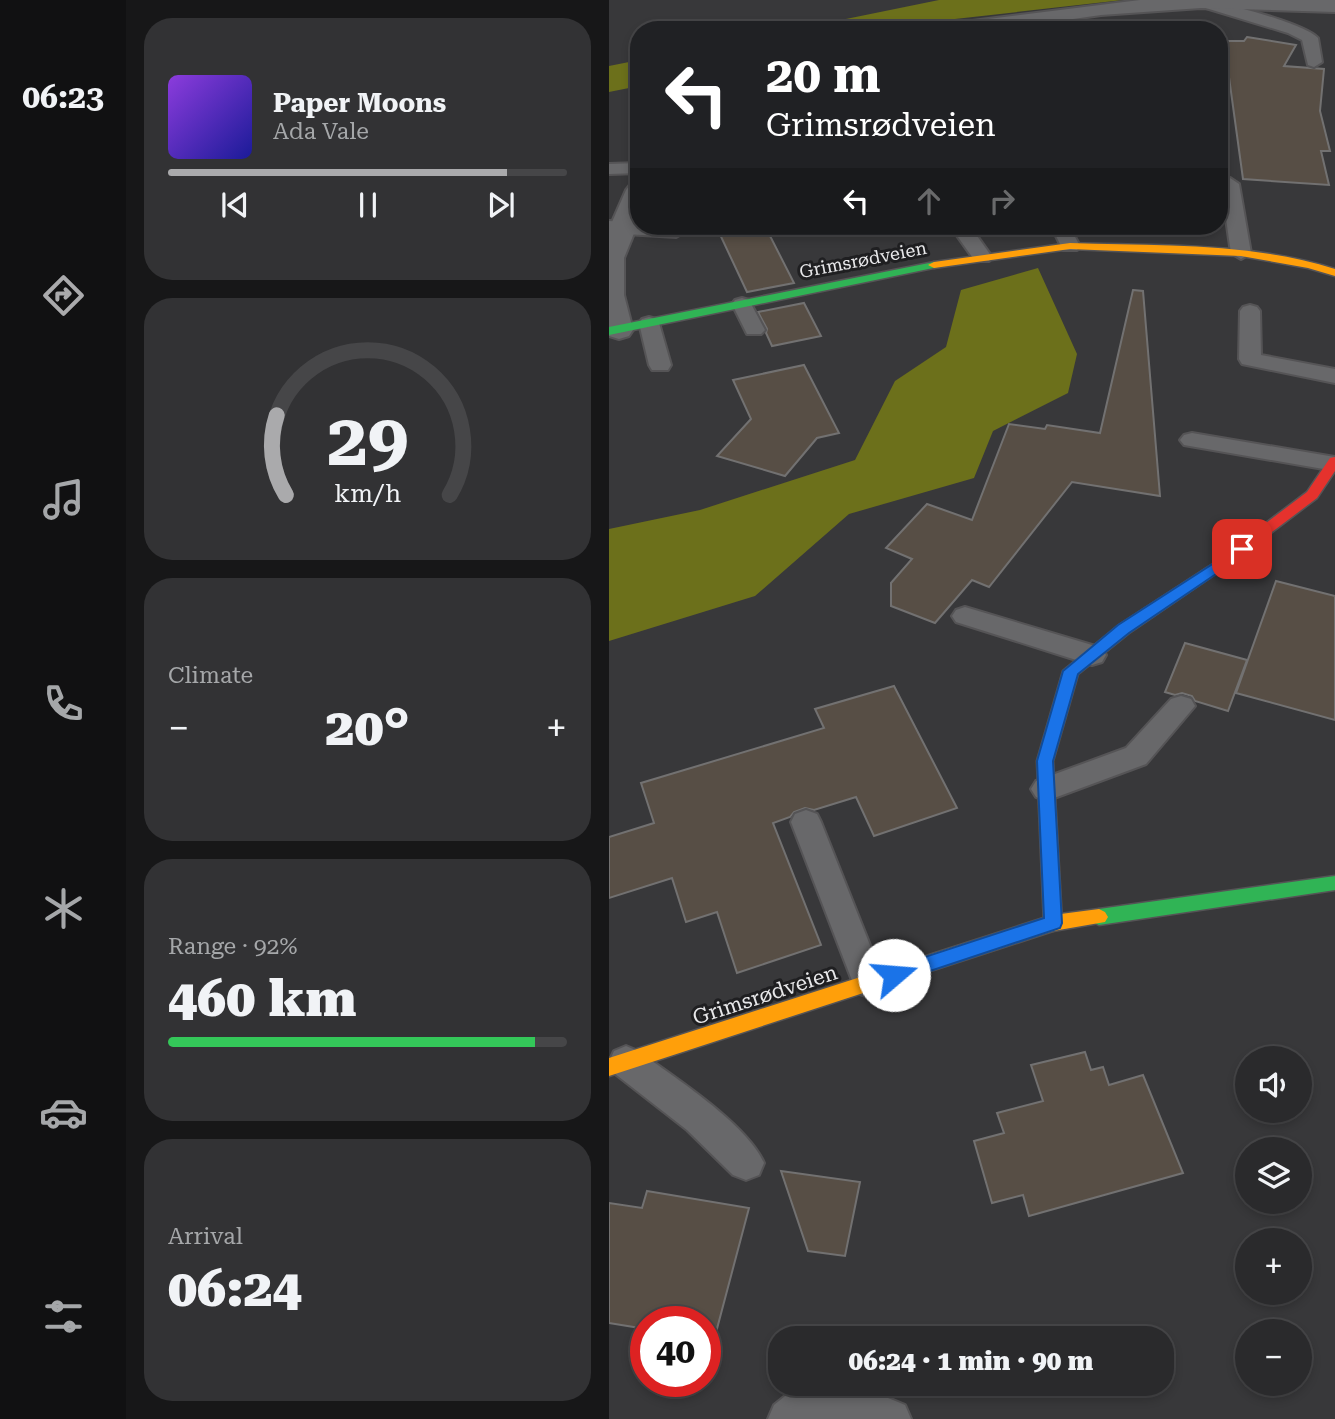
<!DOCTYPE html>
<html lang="en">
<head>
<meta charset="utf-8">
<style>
	body { margin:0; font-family:"Roboto Serif",serif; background:#323234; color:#f1f3f6; height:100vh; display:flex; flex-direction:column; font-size:26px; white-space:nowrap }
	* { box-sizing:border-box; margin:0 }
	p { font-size:23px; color:#a5a7a9 }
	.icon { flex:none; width:38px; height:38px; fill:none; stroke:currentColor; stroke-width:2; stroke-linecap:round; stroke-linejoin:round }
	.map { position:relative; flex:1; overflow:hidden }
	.side { display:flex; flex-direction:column; gap:18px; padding:18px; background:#171718; width:483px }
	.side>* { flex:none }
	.guide { position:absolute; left:21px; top:21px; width:598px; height:214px; border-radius:28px; box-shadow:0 4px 10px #0003,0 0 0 2px #464648; background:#202124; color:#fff; overflow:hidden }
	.tools { position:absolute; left:626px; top:1046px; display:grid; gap:14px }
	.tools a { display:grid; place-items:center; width:77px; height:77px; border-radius:50%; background:#2a2a2c; box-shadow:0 4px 10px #0003,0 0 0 2px #464648; font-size:35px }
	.speed { position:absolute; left:21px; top:1306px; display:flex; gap:14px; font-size:35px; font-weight:700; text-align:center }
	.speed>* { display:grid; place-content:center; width:91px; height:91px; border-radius:50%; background:#2a2a2c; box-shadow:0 4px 10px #0003,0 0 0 2px #464648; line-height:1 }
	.speed .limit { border:10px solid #d22; background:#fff; color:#111 }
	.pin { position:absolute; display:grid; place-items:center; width:60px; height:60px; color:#fff; margin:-30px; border-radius:14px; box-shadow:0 4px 10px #0006 }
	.me { position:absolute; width:77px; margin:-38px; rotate:72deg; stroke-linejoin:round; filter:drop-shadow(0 0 5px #0008) }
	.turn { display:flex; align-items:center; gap:24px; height:147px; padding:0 21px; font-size:32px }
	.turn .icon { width:91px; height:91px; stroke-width:2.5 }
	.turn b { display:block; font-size:49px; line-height:60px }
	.lanes { display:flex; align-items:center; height:66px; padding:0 21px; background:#0003; justify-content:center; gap:35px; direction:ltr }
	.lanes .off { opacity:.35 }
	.big { font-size:52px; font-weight:800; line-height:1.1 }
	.side .card { flex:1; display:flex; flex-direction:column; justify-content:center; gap:10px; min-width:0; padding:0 24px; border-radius:28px; background:#323234 }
	.side .dial { align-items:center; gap:0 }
	.dial svg { height:182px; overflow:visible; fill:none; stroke:#464648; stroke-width:7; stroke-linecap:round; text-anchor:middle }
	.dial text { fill:#f1f3f6; stroke:none }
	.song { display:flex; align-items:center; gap:21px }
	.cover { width:84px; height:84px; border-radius:10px; background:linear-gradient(135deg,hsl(270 70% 55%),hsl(240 70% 35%)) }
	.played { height:7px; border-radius:4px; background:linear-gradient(90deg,#aaaaac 85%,#464648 85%) }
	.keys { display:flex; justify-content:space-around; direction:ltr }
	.heat { display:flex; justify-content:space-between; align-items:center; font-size:38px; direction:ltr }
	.charge { height:10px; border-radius:5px; background:linear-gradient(90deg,#34c759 92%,#464648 0) }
	.trip { position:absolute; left:159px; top:1326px; width:406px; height:70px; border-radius:28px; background:#2a2a2c; box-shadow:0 4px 10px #0003,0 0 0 2px #464648; font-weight:800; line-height:70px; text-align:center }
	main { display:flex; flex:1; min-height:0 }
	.menu { display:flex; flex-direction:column; width:126px; justify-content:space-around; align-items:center; background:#111112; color:#a5a7a9 }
	.menu .icon { width:49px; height:49px }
	.menu .on { color:#aaaaac }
	.menu b { font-size:32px; color:#f1f3f6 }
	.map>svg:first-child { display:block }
	.forest { fill:#6c701b }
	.building { fill:#574e45; stroke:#727171; stroke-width:2 }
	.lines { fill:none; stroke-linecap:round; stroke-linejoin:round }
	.lane-casing { stroke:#555456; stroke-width:4 }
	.street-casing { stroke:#555456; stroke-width:4 }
	.fast-casing { stroke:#555456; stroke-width:3 }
	.slow-casing { stroke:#555456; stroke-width:3 }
	.jam-casing { stroke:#555456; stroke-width:3 }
	.lane { fill:#68686a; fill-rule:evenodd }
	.street { fill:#68686a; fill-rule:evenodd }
	.fast { fill:#30b455; fill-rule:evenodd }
	.slow { fill:#ff9f0a; fill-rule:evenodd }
	.jam { fill:#e5322d; fill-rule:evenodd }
	.route { fill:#1a73e8; stroke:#114b97; stroke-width:2 }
	.labels { text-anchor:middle; stroke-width:6; stroke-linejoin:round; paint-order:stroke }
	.far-street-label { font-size:18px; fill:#e8e8ea; stroke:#1f1f21 }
	.street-label { font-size:21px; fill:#e8e8ea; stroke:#1f1f21 }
</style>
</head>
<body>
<main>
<nav class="menu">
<b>06:23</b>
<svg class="icon on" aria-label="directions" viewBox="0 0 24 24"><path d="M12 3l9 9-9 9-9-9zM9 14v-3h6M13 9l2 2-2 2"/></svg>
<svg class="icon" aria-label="music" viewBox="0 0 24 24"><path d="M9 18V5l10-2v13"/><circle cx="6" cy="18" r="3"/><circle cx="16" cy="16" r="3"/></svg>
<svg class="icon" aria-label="phone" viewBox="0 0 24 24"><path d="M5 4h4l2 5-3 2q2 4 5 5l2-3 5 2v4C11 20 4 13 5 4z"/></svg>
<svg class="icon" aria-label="climate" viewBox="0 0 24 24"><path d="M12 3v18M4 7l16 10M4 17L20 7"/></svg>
<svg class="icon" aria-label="car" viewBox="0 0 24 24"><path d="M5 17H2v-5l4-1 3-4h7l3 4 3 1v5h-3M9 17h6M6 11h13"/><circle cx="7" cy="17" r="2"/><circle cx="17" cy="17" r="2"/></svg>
<svg class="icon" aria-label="filters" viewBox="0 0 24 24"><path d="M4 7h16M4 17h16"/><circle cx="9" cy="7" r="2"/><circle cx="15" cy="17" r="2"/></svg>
</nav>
<section class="side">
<div class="card">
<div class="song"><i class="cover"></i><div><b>Paper Moons</b><p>Ada Vale</p></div></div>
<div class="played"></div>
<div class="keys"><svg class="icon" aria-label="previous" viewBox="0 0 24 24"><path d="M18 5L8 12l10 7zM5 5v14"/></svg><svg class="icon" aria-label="pause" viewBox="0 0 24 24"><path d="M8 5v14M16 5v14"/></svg><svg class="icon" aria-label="next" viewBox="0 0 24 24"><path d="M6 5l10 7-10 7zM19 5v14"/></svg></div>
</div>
<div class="card dial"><svg viewBox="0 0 100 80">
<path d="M14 69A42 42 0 1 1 86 69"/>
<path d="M14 69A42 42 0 0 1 10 34" stroke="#aaaaac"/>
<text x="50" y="56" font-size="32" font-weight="700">29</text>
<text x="50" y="72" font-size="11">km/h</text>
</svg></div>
<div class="card"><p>Climate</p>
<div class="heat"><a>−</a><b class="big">20°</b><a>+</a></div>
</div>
<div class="card"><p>Range · 92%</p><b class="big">460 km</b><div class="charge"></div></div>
<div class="card"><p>Arrival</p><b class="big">06:24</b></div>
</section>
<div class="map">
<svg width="726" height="1419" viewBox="0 0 726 1419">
	<rect width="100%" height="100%" fill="#38383a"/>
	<path class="forest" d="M 330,0 L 514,0 L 346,19 L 294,30 L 183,30 Z
		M 30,60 L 30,86 L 0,92 L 0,66 Z
		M 429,268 L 468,354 L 459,393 L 384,431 L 365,478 L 240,514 L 146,596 L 0,641 L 0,529 L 91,510 L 246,460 L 286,381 L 337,347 L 352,290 Z"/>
	<path class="building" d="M 638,37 L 687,45 L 675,66 L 715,69 L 711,111 L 721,151 L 712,151 L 720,185 L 634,179 L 619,70 L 611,41 L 635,41 Z
		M 107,226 L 156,226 L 185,283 L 138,292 Z
		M 524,290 L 534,291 L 551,496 L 463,482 L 380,587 L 363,580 L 326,623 L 282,606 L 282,583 L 303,559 L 277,548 L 318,504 L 363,520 L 400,424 L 436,429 L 438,425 L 491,433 Z
		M 195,303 L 212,336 L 163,346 L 157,333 L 158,329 L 149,312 Z
		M 195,365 L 230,433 L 208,438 L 176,476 L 108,456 L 142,419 L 124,380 Z
		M 667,581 L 726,596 L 726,720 L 627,693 Z
		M 576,643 L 638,660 L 619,711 L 586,701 L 583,696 L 573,693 L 566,695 L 556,692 Z
		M 285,686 L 348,808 L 265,836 L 247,797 L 205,810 L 196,808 L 185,812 L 181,817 L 164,823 L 212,945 L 128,973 L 108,912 L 77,922 L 63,878 L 0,898 L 0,837 L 45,823 L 32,783 L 215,728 L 206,709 Z
		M 476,1052 L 482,1070 L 494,1067 L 500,1085 L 534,1075 L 574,1173 L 420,1216 L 414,1195 L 383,1203 L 365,1141 L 395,1133 L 388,1113 L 434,1101 L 422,1065 Z
		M 172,1171 L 251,1182 L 236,1256 L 199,1251 Z
		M 38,1191 L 140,1208 L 105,1340 L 96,1338 L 96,1321 L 37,1321 L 37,1329 L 0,1323 L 0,1203 L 33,1208 Z"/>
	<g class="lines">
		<g class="lane-casing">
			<path id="lane" d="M 586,0 C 608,0 695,23 709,38 L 713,62 L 705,67 L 699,65 L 693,40 L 679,33 L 587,5 Z
				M 30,163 L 30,173 L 0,174 L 0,164 Z
				M 621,178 L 630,184 L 642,253 L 632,259 L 622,253 L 612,184 Z
				M 0,221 L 30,223 L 30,226 L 69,226 L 77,231 L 67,237 L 0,233 Z
				M 347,226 L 361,226 L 383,257 L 380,261 L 366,261 L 344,230 Z
				M 442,226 L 460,226 L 471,246 L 468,250 L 454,250 Z
				M 133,298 L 140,300 L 156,330 L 152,334 L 138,334 L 123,304 L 126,300 Z
				M 641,305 L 648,307 L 651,311 L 652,355 L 726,369 L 726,383 L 633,364 L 630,359 L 631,311 L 634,307 Z
				M 40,317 L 47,319 L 50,323 L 62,365 L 59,370 L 43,370 L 40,365 L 30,323 L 33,319 Z
				M 583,433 L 726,457 L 726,471 L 575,445 L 571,440 L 575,435 Z
				M 356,607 L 493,648 L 497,655 L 493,662 L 483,665 L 347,622 L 343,616 L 347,610 Z
				M 572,696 L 582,699 L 586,706 L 537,764 L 437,801 L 427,797 L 422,789 L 427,781 L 517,748 L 562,699 Z
				M 197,810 L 208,814 L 212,822 L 276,983 L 272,993 L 260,997 L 248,993 L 244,983 L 182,822 L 186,814 Z
				M 17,1046 L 29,1051 C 65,1077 138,1124 155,1163 L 150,1175 L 137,1180 L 124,1175 L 78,1130 L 5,1073 L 0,1062 L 5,1051 Z
				M 191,1384 C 232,1384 258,1388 296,1405 L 302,1419 L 159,1419 L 165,1405 Z"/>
		</g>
		<g class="street-casing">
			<path id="street" d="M 531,0 L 726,0 L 726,12 L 592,8 L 492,15 L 387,30 L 328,30 L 331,25 Z
				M 30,182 L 30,221 L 15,258 L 15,295 L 24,330 L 20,336 L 10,339 L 0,336 L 0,229 L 17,190 L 21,185 Z"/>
		</g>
		<g class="fast-casing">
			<path id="fast" d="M 325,262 L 331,265 L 329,267 L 0,335 L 0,327 Z
				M 613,558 L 620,563 L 618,566 L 520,633 L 469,674 L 444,761 L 453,923 L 450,928 L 444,931 L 438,928 L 435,923 L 428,761 L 454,671 L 510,625 Z
				M 726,876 L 726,890 L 490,925 L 484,922 L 481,917 L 484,912 L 490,909 Z"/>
		</g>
		<g class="slow-casing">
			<path id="slow" d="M 461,243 C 549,246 641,242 726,269 L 726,276 L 699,268 L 632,256 L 461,249 L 325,268 L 319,265 L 325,262 Z
				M 490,909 L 496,912 L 499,917 L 496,922 L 444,931 L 0,1076 L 0,1058 L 444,915 Z"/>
		</g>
		<g class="jam-casing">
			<path id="jam" d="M 726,457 L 726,471 L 708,498 L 618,566 L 608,566 L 606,563 L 608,560 L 698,492 L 721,458 Z"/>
		</g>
		<use href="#lane" class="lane"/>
		<use href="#street" class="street"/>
		<use href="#fast" class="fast"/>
		<use href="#slow" class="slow"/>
		<use href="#jam" class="jam"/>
	</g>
	<path class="route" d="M 633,545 L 640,549 L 638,553 L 520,633 L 469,674 L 444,761 L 453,923 L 451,928 L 285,983 L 279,981 L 276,975 L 279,969 L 435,918 L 428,761 L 454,671 L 509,625 Z"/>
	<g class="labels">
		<g class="far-street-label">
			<text transform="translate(254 260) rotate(-11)" y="6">Grimsrødveien</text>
		</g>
		<g class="street-label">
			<text transform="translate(156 995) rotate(-18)" y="7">Grimsrødveien</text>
		</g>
	</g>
</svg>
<div class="tools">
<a><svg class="icon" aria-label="sound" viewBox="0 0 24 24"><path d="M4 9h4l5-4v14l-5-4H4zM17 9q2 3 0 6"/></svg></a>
<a><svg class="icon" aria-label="layers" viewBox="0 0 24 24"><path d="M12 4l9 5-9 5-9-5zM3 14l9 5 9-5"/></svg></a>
<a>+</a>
<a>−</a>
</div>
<div class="speed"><div class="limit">40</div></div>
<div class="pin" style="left:633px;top:549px;background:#d93025"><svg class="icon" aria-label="arrive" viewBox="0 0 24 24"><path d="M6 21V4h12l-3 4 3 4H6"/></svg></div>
<svg class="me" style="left:285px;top:975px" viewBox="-20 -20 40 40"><circle r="19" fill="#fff"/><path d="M0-13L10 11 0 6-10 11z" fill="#1a73e8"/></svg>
<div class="trip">06:24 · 1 min · 90 m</div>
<div class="guide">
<div class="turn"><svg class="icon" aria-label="left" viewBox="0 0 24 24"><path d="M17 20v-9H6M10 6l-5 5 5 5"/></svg><div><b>20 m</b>Grimsrødveien</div></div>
<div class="lanes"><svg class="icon" aria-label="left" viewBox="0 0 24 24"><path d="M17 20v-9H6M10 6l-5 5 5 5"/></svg><svg class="icon off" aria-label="ahead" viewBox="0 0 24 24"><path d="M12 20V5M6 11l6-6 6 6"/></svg><svg class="icon off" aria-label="right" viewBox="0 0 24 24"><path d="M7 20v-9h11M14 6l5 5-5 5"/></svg></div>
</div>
</div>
</main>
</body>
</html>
